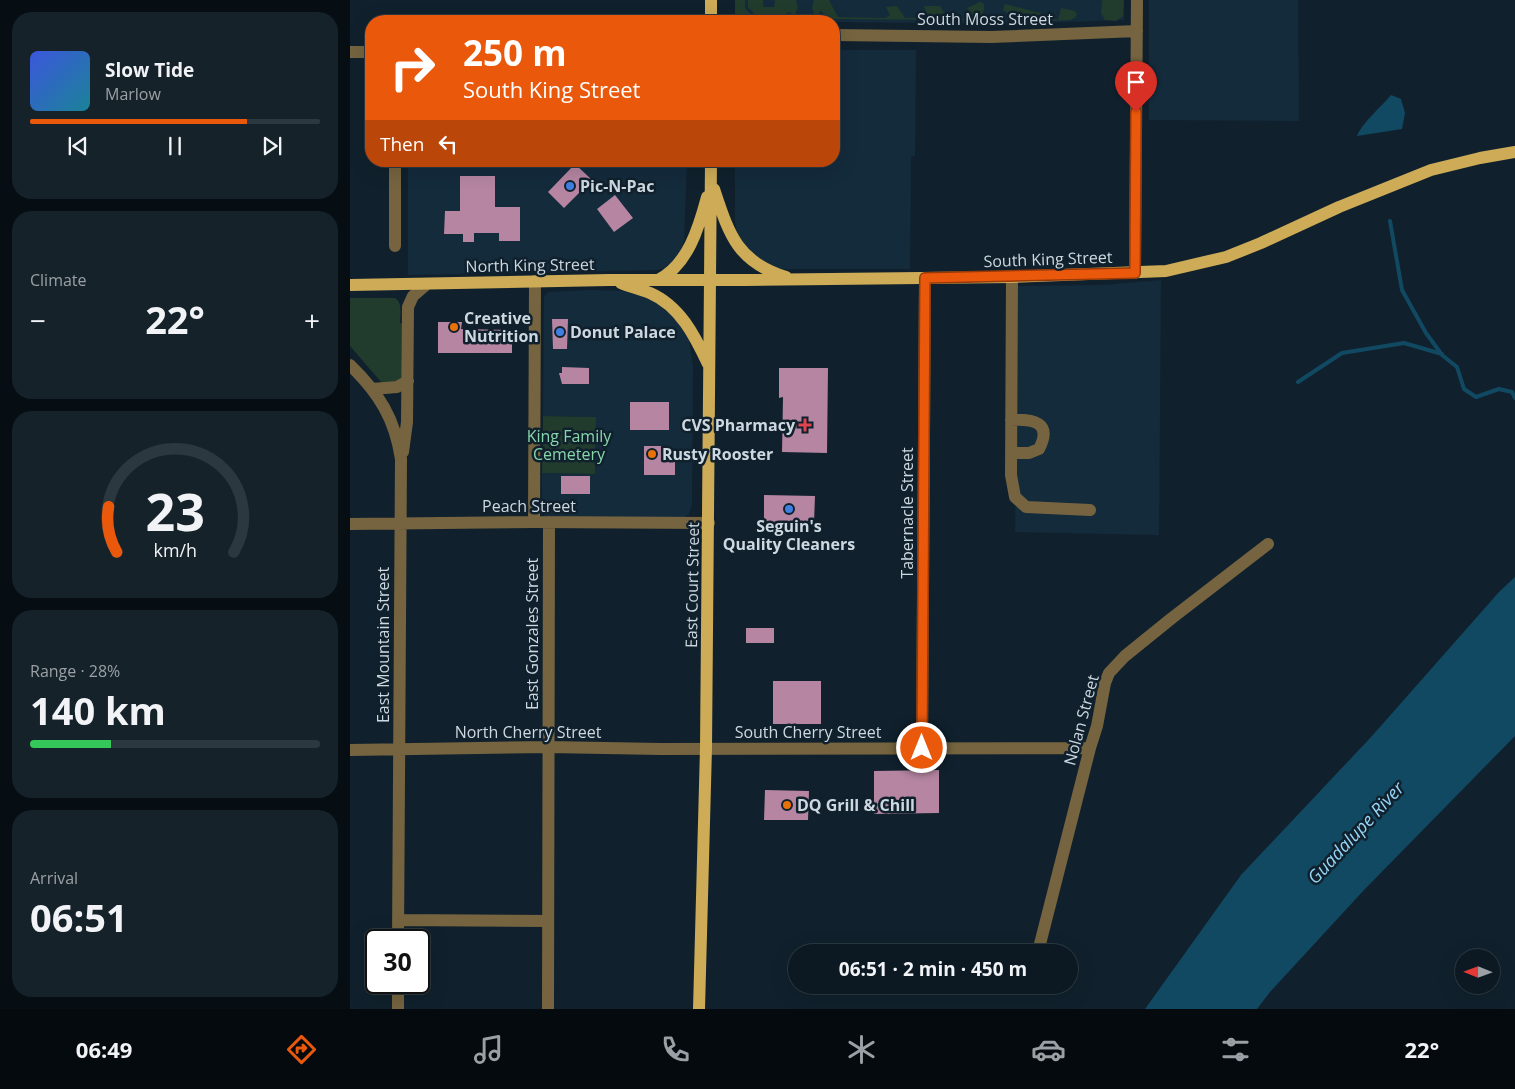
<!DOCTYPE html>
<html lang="en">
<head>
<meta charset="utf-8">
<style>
	body { margin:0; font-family:"Open Sans",sans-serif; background:#15222a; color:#f1f3f6; height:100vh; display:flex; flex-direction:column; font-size:19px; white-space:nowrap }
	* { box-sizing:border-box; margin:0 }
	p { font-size:16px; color:#9aa0a5 }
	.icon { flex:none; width:28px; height:28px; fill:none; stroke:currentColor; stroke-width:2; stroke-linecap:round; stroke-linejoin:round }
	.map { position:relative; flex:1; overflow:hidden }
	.drawer { display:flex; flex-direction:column; gap:12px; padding:12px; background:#070e13; width:350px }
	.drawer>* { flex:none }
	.guide { position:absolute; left:15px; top:15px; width:475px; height:152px; border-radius:20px; box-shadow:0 5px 20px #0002,0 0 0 1px #2c3840; background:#ea580c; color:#fff; overflow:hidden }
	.needle { width:32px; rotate:271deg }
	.controls { position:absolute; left:1105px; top:949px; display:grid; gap:10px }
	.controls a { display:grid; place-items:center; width:45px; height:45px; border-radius:50%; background:#0c1922; box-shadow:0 5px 20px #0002,0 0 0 1px #2c3840; font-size:25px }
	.speed { position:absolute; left:15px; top:929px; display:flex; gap:10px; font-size:25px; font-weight:700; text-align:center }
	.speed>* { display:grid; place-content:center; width:65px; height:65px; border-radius:50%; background:#0c1922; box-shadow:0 5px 20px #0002,0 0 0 1px #2c3840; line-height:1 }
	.speed .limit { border:2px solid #111; border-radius:8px; background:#fff; color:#111 }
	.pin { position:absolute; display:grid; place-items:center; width:42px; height:42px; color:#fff; margin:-51px -21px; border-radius:50% 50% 50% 0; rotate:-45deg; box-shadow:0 0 5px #0007 }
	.pin .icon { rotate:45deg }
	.me { position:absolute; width:55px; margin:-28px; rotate:0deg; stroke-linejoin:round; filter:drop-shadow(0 0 4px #0008) }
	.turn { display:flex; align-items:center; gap:18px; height:105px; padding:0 15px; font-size:22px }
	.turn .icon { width:65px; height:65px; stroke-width:2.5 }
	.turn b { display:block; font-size:35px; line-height:42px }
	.then { display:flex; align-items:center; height:48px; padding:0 15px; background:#0003; gap:10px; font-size:19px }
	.big { font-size:38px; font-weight:700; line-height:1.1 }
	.drawer .widget { flex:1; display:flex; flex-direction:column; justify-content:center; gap:8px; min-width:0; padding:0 18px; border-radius:20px; background:#15222a }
	.drawer .dial { align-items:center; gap:0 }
	.dial svg { height:130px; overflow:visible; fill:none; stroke:#2c3840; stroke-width:7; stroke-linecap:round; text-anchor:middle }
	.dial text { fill:#f1f3f6; stroke:none }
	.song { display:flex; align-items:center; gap:15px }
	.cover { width:60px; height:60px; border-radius:8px; background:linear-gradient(135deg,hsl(230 70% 55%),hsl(190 70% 35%)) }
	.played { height:5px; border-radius:2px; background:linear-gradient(90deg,#ea580c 75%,#2c3840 75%) }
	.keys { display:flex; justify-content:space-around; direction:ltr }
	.heat { display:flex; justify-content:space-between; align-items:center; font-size:28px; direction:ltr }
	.charge { height:8px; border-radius:4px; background:linear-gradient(90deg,#34c759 28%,#2c3840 0) }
	.trip { position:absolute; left:438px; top:944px; width:290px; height:50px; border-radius:25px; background:#0c1922; box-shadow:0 5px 20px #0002,0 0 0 1px #2c3840; font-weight:700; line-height:50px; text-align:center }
	.tab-bar { display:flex; height:80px; justify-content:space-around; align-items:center; background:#050a0e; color:#9aa0a5 }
	.tab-bar .icon { width:35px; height:35px }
	.tab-bar .current { color:#ea580c }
	.tab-bar b { font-size:22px; color:#f1f3f6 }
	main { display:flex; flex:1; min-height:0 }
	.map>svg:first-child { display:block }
	.built { fill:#142b3c }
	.green { fill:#213b2d }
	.water { fill:#114962 }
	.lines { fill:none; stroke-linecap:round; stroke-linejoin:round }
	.stream { stroke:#114962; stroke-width:4 }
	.building { fill:#b585a1 }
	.minor { stroke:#75643f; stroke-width:12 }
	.major { stroke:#cdab57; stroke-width:12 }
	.route-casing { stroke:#983908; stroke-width:12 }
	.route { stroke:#ea580c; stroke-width:9 }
	.shop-dot { fill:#3f7fe0; stroke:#10212d; stroke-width:2 }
	.food-dot { fill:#e8710a; stroke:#10212d; stroke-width:2 }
	.health-dot { fill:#e0444e; stroke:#10212d; stroke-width:2 }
	.labels { text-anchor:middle; stroke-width:5; stroke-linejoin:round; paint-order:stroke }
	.street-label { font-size:16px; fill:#cdd8e0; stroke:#10212d }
	.poi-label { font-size:16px; font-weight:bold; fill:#cdd8e0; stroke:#10212d; text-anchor:start }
	.park-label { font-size:16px; fill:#88d6aa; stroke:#10212d }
	.water-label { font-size:18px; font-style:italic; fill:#96d5f7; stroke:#10212d }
</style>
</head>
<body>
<main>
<section class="drawer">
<div class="widget">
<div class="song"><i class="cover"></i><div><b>Slow Tide</b><p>Marlow</p></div></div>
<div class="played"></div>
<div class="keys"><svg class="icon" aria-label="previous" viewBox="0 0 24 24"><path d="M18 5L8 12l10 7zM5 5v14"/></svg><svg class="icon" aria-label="pause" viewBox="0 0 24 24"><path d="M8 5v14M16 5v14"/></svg><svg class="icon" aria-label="next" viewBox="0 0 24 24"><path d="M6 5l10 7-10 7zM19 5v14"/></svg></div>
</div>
<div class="widget"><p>Climate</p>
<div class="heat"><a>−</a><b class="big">22°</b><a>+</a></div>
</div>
<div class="widget dial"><svg viewBox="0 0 100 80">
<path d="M14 69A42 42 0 1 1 86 69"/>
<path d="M14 69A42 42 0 0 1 9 41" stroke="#ea580c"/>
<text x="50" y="56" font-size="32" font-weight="700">23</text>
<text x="50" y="72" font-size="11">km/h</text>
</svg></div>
<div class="widget"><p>Range · 28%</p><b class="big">140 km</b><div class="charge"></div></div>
<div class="widget"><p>Arrival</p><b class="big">06:51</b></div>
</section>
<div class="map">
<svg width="1165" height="1009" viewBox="0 0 1165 1009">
	<rect width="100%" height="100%" fill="#10212d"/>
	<path class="built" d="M 385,0 L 774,0 L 774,20 L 662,24 L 385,21 Z
		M 799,0 L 948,0 L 949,121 L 799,120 Z
		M 484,50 L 566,50 L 565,156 L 561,157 L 560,269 L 438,269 L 424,268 L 401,253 L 387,234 L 385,221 L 385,161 L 484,161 Z
		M 58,161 L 337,161 L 334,240 L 332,247 L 322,263 L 312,269 L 306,270 L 58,275 Z
		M 811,280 L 809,535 L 665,532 L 668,286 L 753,285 Z
		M 239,290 L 273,291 L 288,293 L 301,298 L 322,314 L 339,339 L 343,367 L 342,505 L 339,514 L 333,518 L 196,518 L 194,515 L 192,509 L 192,473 L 245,474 L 246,431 L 245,417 L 193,416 L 194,297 L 198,292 Z"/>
	<path class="green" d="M 385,0 L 395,0 L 395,8 L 405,19 L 438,18 L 438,21 L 390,21 L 385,16 Z
		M 398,0 L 413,0 L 413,7 L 424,7 L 425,0 L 446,0 L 448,7 L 445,15 L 438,12 L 435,16 L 406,16 L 398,7 Z
		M 464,0 L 479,0 L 488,17 L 535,18 L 540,15 L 536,7 L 547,6 L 555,18 L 572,18 L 577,15 L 574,6 L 590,6 L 598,19 L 616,19 L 621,15 L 617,8 L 630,2 L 633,3 C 636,9 633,14 629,18 L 625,17 L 624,15 L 615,20 L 479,19 L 471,11 L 468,14 L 464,14 L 462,8 Z
		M 752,0 L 774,0 L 773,16 L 766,21 L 755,20 L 751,13 Z
		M 655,4 L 705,17 L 705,19 L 708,20 L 711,8 L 725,11 L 727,14 L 725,18 L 720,20 L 696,21 L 696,18 L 669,20 L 653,10 Z
		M 0,298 L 45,298 C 53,303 50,315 50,323 L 53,324 L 52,378 L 47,381 L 32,383 L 0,346 Z
		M 193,416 L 246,417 L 245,474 L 192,473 Z"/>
	<path class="water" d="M 1041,95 L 1051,99 L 1055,113 L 1052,129 L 1007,136 C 1012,123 1031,107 1041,95 Z
		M 1165,577 L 1165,736 L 1014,890 L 920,992 L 907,1009 L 795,1009 L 891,875 L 1022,736 L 1149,592 Z"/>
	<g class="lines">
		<path class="stream" d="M 1040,221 L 1052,290 L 1076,333 L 1092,355 L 1107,367 L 1114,389 L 1126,397 L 1149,389 L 1162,392 L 1165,398
			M 948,382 L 992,353 L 1054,343 L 1092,354"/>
	</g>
	<path class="building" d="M 225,164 L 242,180 L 214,208 L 198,192 Z
		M 110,176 L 145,176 L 145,207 L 170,207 L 170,241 L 149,241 L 149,233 L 124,233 L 124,242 L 113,242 L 113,234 L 94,234 L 95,211 L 110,211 Z
		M 265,195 L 283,218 L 264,232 L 247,209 Z
		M 202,319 L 218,319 L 217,349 L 203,349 Z
		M 88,322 L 112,322 L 111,329 L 162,330 L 162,353 L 88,353 Z
		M 212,367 L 239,368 L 239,384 L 212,384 L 209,373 L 212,373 Z
		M 429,368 L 478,368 L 477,453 L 432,452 L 433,397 L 429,398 Z
		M 280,402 L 319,402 L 319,430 L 280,430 Z
		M 294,446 L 311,446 L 311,461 L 325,461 L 325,475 L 294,475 Z
		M 211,476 L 240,476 L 240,494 L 211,494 Z
		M 414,495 L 465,496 L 464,523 L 414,522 Z
		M 396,628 L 424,628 L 424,643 L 396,643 Z
		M 423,681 L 471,681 L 471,724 L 423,724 Z
		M 589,770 L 589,813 L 524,814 L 524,771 Z
		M 415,790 L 459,791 L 458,820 L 414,820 Z"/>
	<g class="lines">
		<path class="minor" d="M 484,35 L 641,37 L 787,31
			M 0,52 L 21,52
			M 45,246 L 45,161
			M 785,273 L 787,0
			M 662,277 L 661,475 L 665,497 L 676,507 L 740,510
			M 0,365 C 29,393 45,419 51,459 L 48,940
			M 22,389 L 47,387 L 58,381
			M 53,452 L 57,422 L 58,307 L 63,296 L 77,284
			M 661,453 L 679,453 L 689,449 C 703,422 683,419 661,420
			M 184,522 L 185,281
			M 0,524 L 184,522 L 359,523
			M 572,748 L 575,278
			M 0,750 L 198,747 L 311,749 L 740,748
			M 48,920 L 198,921
			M 690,944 L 740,748 L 747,726 L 755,683 L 759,673 L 775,656 L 822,618 L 918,544
			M 48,1009 L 48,982
			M 198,1009 L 199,522"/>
		<path class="major" d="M 361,21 L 361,0
			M 364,189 C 379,234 387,262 436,277
			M 308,280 C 338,265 349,227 357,197
			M 271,283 C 280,287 291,289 300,293 C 330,306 345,336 358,364
			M 0,285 L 259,280 L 395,280 L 662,277 L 816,271 L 876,257 L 911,243 L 989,207 L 1081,170 L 1130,158 L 1165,152
			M 349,1009 L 356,748 L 361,161"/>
	</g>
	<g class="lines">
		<g class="route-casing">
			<path id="route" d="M 572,748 L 575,278 L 785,273 L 786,112"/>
		</g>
		<use href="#route" class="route"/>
	</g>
	<g class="shop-dot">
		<circle cx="220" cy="186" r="5"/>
		<circle cx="210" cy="332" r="5"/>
		<circle cx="439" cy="509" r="5"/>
	</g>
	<g class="food-dot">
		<circle cx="104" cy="327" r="5"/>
		<circle cx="302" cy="454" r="5"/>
		<circle cx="437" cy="805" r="5"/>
	</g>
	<path class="health-dot" d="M452.5 417.5h5v5h5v5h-5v5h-5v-5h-5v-5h5z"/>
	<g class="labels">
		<g class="street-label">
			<text x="635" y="25">South Moss Street</text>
			<text transform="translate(698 259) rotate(-2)" y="6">South King Street</text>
			<text transform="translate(180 265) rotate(-1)" y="6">North King Street</text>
			<text x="179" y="512">Peach Street</text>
			<text transform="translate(557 513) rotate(-90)" y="6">Tabernacle Street</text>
			<text transform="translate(342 585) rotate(-89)" y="6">East Court Street</text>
			<text transform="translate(182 634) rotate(-90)" y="6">East Gonzales Street</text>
			<text transform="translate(33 645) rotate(-90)" y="6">East Mountain Street</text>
			<text transform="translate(731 720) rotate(-75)" y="6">Nolan Street</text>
			<text x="178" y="738">North Cherry Street</text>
			<text x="458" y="738">South Cherry Street</text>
		</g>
		<g class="poi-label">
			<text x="230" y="192">Pic-N-Pac</text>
			<text x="114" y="324">Creative<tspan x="114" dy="18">Nutrition</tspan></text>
			<text x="220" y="338">Donut Palace</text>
			<text x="445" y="431" text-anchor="end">CVS Pharmacy</text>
			<text x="312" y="460">Rusty Rooster</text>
			<text x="439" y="532" text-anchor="middle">Seguin's<tspan x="439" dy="18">Quality Cleaners</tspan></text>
			<text x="447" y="811">DQ Grill &amp; Chill</text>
		</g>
		<g class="park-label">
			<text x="219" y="442">King Family<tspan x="219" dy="18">Cemetery</tspan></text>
		</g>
		<g class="water-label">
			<text transform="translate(1006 833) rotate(-47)" y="6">Guadalupe River</text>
		</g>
	</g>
</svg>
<div class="controls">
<a><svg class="needle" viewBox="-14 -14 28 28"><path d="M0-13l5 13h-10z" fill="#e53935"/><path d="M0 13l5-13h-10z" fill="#9aa0a5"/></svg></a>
</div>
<div class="speed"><div class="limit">30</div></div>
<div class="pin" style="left:786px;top:112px;background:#d93025"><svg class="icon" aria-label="arrive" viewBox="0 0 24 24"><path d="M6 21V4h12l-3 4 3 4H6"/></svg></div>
<svg class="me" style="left:572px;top:748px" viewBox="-20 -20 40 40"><circle r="17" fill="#ea580c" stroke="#fff" stroke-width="3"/><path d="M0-11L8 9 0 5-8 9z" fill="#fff"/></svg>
<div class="trip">06:51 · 2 min · 450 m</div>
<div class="guide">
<div class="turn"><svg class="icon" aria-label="right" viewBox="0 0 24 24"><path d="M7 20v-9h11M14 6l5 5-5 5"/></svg><div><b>250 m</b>South King Street</div></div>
<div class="then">Then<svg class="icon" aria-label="left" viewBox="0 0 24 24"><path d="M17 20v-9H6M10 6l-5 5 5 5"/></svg></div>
</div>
</div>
</main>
<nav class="tab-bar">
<b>06:49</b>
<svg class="icon current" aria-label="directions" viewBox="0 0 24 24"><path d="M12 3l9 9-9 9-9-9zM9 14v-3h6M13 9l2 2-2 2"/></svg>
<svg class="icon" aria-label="music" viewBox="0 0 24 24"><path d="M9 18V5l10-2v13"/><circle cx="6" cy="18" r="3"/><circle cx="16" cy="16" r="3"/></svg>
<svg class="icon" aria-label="phone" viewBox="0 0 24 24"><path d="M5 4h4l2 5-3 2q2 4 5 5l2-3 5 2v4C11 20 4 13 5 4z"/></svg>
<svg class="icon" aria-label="climate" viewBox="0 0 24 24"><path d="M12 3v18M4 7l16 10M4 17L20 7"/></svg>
<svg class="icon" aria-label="car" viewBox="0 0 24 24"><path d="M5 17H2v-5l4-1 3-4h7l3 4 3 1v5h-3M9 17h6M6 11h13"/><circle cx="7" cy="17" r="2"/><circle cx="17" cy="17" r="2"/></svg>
<svg class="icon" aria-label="filters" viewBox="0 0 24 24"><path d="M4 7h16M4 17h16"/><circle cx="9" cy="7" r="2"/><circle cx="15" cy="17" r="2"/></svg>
<b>22°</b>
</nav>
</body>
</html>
